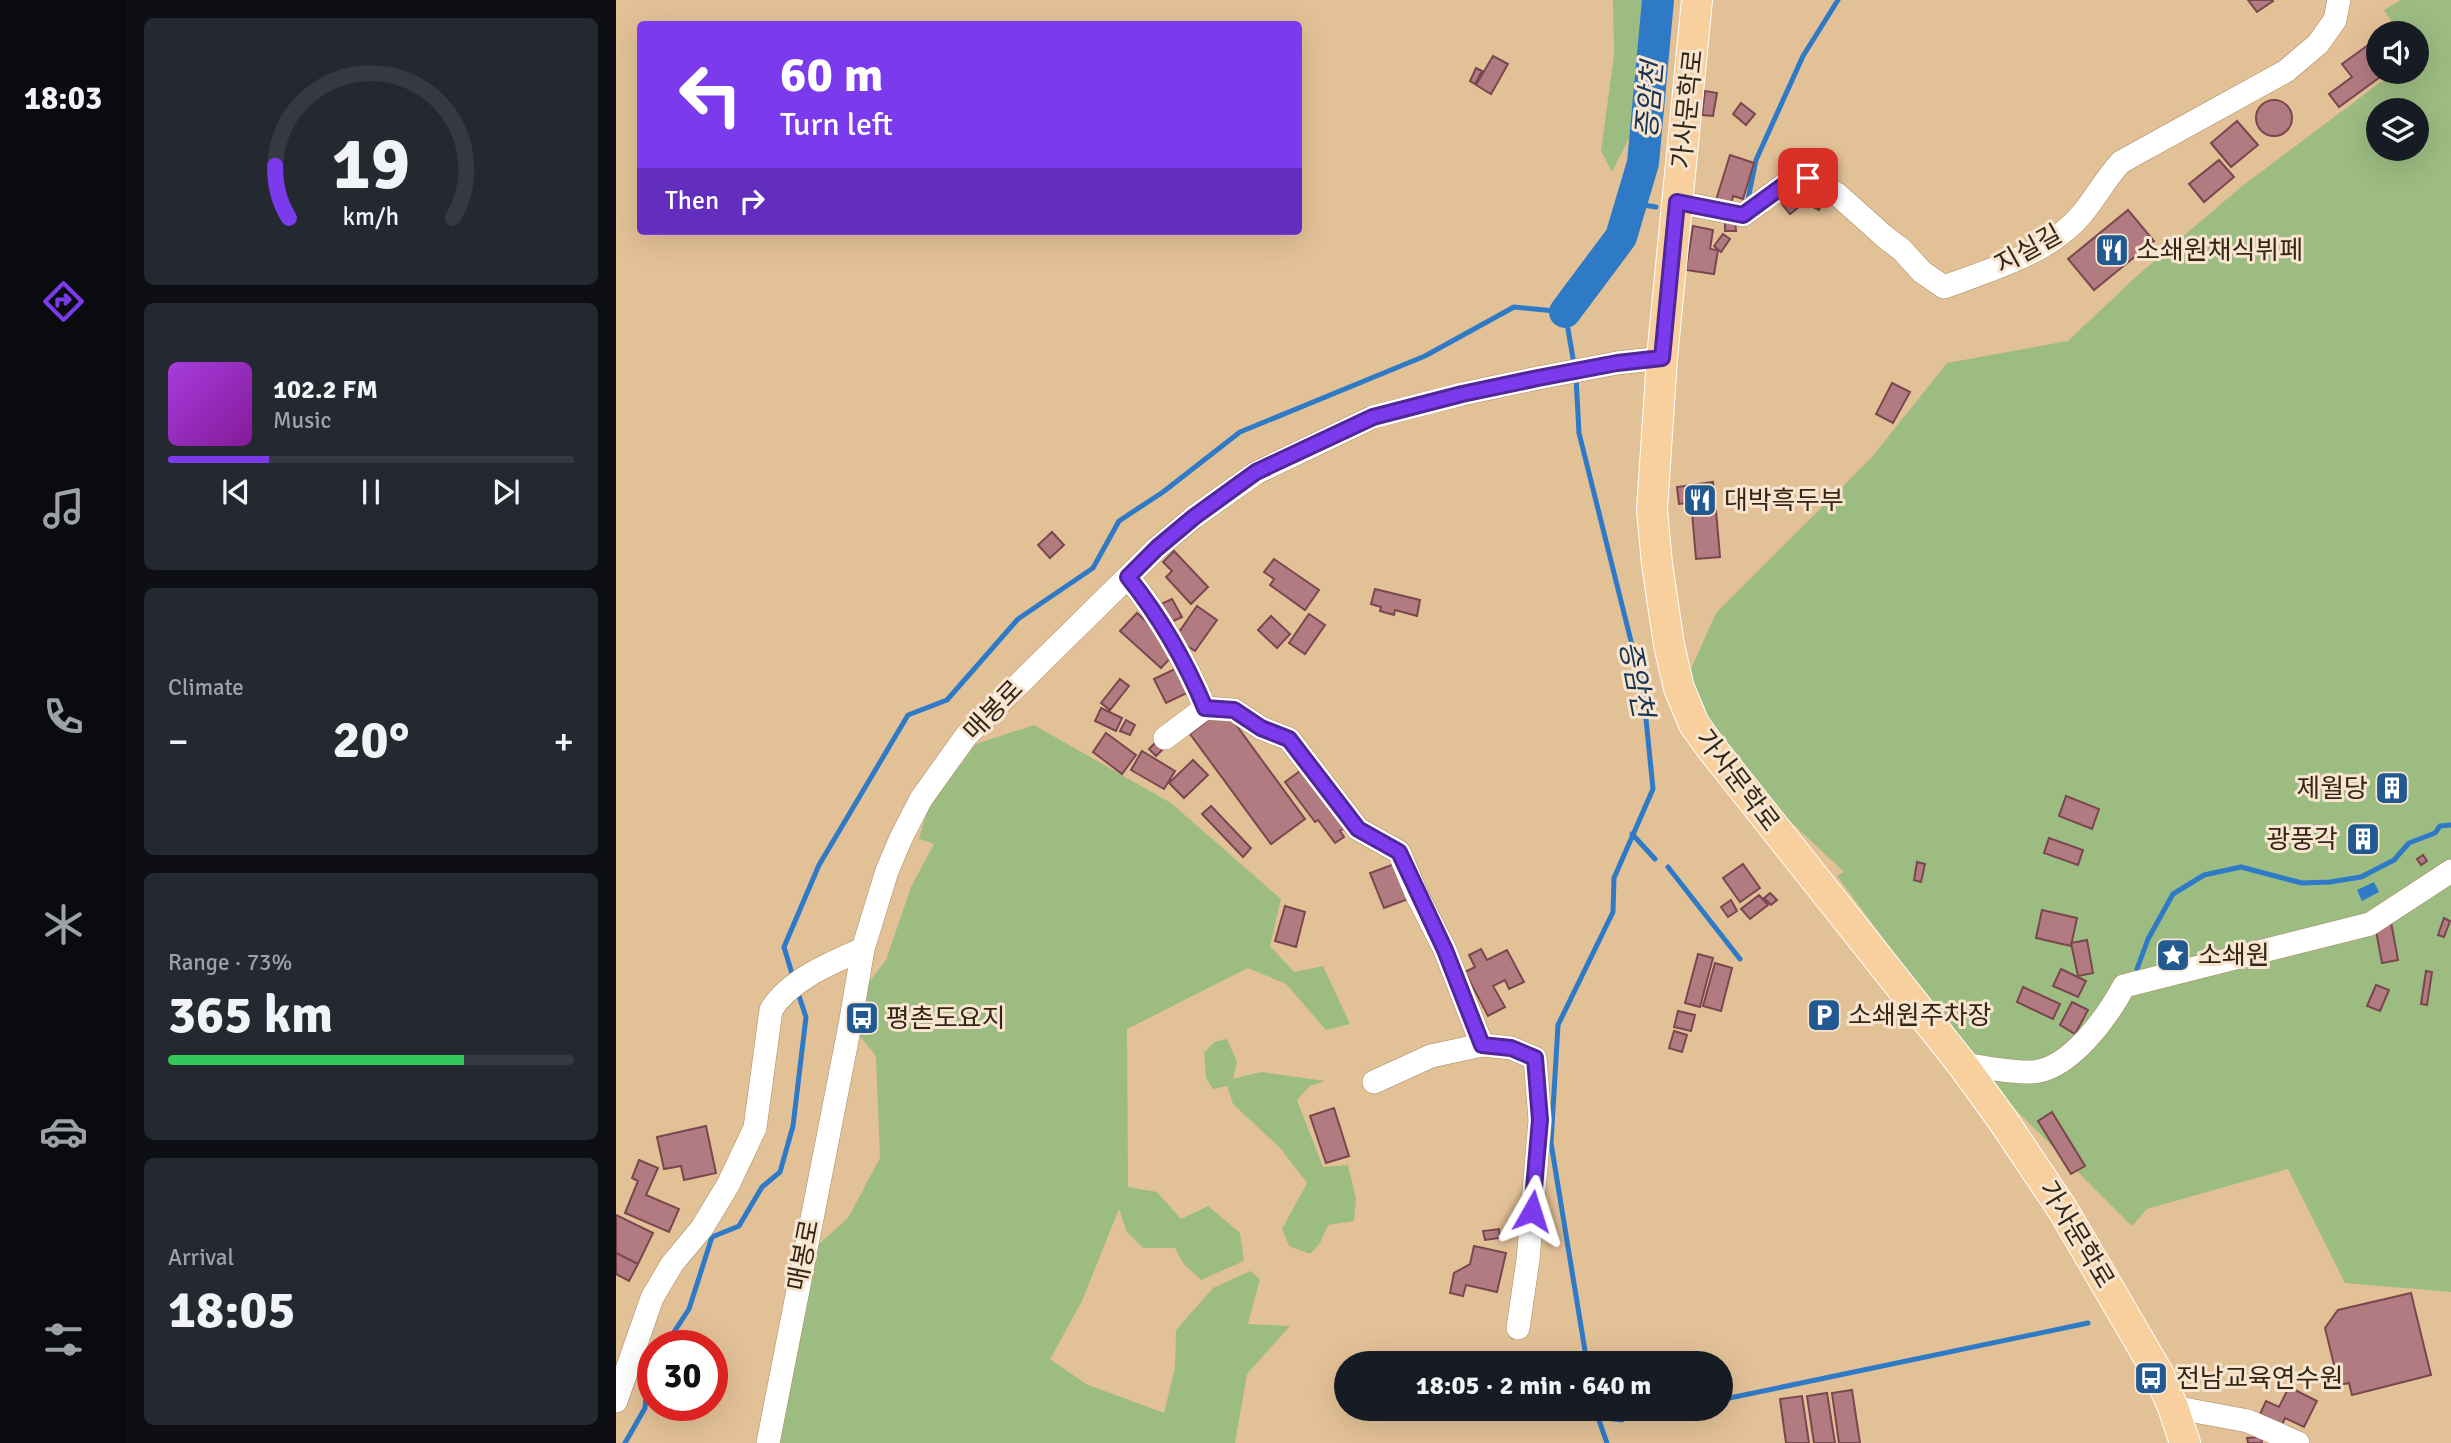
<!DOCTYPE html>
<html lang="en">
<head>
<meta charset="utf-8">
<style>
	body { margin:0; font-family:Signika,"Noto Sans KR",sans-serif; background:#242831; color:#f1f3f6; height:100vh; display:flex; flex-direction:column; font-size:26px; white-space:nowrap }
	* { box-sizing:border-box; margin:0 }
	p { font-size:23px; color:#9ea1a6 }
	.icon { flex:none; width:38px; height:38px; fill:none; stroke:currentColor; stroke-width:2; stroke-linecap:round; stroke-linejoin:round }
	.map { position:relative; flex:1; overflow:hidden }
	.drawer { display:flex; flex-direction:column; gap:18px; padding:18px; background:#0d0f14; width:490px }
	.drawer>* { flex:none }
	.hud { position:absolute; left:21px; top:21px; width:665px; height:214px; border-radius:7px; box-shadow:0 7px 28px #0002; background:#7c3aed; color:#fff; overflow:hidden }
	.tools { position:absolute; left:1750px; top:21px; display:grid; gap:14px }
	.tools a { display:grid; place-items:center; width:63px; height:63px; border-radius:50%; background:#171b24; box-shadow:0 7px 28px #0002; font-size:35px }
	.speed { position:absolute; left:21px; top:1330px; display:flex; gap:14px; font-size:35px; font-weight:700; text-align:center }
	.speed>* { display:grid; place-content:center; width:91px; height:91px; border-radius:50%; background:#171b24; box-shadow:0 7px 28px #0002; line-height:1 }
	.speed .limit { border:10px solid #d22; background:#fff; color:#111 }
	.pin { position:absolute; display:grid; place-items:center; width:60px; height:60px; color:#fff; margin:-30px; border-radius:14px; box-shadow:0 4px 10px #0006 }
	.me { position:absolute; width:77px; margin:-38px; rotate:6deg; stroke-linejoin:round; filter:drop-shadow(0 0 5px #0008) }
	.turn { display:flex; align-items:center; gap:24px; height:147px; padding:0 28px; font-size:32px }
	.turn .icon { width:91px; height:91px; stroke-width:2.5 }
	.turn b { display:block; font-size:49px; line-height:60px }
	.then { display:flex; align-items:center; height:66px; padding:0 28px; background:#0003; gap:14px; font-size:26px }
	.big { font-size:52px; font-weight:800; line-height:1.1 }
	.drawer .widget { flex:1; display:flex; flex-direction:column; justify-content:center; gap:10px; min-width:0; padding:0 24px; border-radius:10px; background:#242831 }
	.drawer .dial { align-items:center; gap:0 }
	.dial svg { height:182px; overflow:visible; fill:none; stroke:#363941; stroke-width:7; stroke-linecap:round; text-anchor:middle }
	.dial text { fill:#f1f3f6; stroke:none }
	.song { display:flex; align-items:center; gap:21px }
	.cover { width:84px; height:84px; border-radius:10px; background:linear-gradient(135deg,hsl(280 70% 55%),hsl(290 70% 35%)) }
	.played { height:7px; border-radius:4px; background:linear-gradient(90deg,#7c3aed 25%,#363941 25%) }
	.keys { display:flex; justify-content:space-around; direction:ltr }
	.heat { display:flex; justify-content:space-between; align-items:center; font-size:38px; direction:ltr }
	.charge { height:10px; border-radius:5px; background:linear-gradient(90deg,#34c759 73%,#363941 0) }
	.trip { position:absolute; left:718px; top:1351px; width:399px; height:70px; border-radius:35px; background:#171b24; box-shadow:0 7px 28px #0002; font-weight:800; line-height:70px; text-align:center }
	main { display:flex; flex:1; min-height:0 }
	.tab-bar { display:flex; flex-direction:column; width:126px; justify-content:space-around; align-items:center; background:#090b0e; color:#9ea1a6 }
	.tab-bar .icon { width:49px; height:49px }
	.tab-bar .on { color:#7c3aed }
	.tab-bar b { font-size:32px; color:#f1f3f6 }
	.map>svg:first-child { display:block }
	.green { fill:#9cbc82; fill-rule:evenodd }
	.water { fill:#2f7ac6 }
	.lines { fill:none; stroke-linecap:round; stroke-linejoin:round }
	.stream { stroke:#2f7ac6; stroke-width:5 }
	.river { stroke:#2f7ac6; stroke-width:32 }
	.building { fill:#b17b81; stroke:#79474e; stroke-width:2 }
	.minor-casing { stroke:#aa8961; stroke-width:24 }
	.major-casing { stroke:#fff; stroke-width:32 }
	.minor { stroke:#fff; stroke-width:23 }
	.major { stroke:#f7d09d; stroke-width:30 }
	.route-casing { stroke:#51269a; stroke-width:18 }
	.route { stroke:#7c3aed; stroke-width:12 }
	.labels { text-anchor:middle; stroke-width:6; stroke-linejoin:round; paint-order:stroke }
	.street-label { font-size:26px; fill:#342616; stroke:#f7e5d0 }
	.poi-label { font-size:26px; fill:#342616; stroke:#f7e5d0; text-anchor:start }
	.water-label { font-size:28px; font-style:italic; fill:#153352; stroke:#f7e5d0 }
</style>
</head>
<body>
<main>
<nav class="tab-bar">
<b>18:03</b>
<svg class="icon on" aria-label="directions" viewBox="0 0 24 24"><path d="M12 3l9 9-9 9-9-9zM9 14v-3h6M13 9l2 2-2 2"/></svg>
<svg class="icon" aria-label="music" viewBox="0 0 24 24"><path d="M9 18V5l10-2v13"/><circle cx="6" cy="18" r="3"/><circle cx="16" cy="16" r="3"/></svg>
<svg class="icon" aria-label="phone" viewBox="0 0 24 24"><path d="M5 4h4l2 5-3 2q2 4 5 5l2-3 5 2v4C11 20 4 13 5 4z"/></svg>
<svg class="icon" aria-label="climate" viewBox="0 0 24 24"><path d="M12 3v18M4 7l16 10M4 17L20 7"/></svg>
<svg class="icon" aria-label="car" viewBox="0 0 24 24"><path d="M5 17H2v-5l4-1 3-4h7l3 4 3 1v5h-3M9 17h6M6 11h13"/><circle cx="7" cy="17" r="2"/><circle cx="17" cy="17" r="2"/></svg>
<svg class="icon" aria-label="filters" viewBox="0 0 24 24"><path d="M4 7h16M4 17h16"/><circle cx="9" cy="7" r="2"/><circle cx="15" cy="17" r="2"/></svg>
</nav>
<section class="drawer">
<div class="widget dial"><svg viewBox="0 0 100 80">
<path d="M14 69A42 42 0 1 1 86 69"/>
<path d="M14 69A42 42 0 0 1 8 46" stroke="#7c3aed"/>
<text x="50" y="56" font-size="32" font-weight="700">19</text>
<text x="50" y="72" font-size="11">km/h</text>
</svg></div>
<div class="widget">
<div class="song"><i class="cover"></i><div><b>102.2 FM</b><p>Music</p></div></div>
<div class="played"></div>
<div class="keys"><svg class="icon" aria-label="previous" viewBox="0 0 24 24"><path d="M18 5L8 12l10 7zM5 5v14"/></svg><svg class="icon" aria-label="pause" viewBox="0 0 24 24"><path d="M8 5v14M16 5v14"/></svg><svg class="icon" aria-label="next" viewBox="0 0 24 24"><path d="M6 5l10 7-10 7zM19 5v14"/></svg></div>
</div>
<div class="widget"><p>Climate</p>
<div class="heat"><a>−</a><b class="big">20°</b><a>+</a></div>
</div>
<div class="widget"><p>Range · 73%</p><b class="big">365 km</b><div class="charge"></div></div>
<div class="widget"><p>Arrival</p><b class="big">18:05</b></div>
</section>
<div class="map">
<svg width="1835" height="1443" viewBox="0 0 1835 1443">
	<rect width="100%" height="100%" fill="#e3c197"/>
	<path class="green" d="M 997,0 L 1027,0 L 1027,110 L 996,172 L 985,151 L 998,55 Z
		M 1785,0 L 1835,0 L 1835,1292 L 1729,1283 L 1672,1169 L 1531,1209 L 1516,1226 L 1380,1090 L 1221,876 L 1228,872 L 1156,804 L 1091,716 L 1071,678 L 1100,613 L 1255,458 L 1331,363 L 1452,341 L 1523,274 L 1625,187 L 1778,72 L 1801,72 L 1801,33 L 1783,33 L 1768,10 ZM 1762,110 L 1801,110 L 1801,149 L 1762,149 Z
		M 418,725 L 555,803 L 665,899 L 654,946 L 678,972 L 707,966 L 734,1024 L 710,1030 L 670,984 L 632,968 L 511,1029 L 512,1187 L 541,1192 L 565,1219 L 592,1206 L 624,1233 L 628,1261 L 585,1280 L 567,1263 L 559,1248 L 527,1248 L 511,1232 L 503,1209 L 466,1301 L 434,1359 L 470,1384 L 548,1413 L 559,1367 L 560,1330 L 597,1288 L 634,1271 L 644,1279 L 632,1324 L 674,1326 L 631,1374 L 619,1443 L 163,1443 L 202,1245 L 232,1218 L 264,1158 L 260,1056 L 242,1034 L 253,982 L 270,960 L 295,887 L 318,844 L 303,839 L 312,808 L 360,744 Z
		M 611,1039 L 621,1062 L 617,1079 L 645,1072 L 709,1081 L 694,1086 L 681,1100 L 707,1167 L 732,1165 L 740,1199 L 738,1221 L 712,1225 L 704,1243 L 694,1254 L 673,1246 L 666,1229 L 691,1183 L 664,1148 L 617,1104 L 611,1086 L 597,1089 L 590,1078 L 588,1053 L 598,1042 Z"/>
	<path class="water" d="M 1758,882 L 1763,892 L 1746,901 L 1741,890 Z"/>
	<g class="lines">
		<path class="stream" d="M 1132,199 L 1140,160 L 1187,56 L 1222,0
			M 1015,203 L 1040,207
			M 960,377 L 963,433 L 1027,689 L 1037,789 L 998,878 L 997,912 L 942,1025 L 935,1143 L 971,1363
			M 1016,834 L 1039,859
			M 1052,867 L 1124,959
			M 1521,969 L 1532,939 L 1557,894 L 1588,875 L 1625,867 L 1686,883 L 1714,882 L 1745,877 L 1778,860 L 1793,843 L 1819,833 L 1824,826 L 1835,825
			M 177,977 L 168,947 L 203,865 L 292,715 L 331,700 L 402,619 L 477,568 L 503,521 L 547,492 L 624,432 L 809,356 L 898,307 L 949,312 L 958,364
			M 49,1346 L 73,1309 L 96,1237 L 123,1226 L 146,1187 L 164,1172 L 177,1126 L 190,1017 L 181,990
			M 1104,1400 L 1472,1323
			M 979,1409 L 991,1443
			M 1040,1413 L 1062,1409
			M 980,1417 L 1006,1420
			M 9,1443 L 29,1408 L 32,1373 L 37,1365"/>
		<path class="river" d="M 949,312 L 1005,237 L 1027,163 L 1042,0"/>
	</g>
	<path class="building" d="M 1632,0 L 1656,0 L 1657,1 L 1641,12 Z
		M 1762,38 L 1762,72 L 1771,72 L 1723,107 L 1713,94 L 1736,77 L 1726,64 Z
		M 877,56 L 892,64 L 875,94 L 860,85 Z
		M 860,68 L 866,71 L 859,84 L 854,81 Z
		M 1089,91 L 1101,93 L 1097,116 L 1086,115 Z
		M1640 118a18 18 0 1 1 36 0a18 18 0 1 1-36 0Z
		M 1125,103 L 1139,114 L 1130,125 L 1117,114 Z
		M 1621,121 L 1642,145 L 1615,167 L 1595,143 Z
		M 1114,155 L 1138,163 L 1127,199 L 1117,196 L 1115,205 L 1100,200 Z
		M 1603,160 L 1618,177 L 1588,202 L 1573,184 Z
		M 1196,189 L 1210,196 L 1203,210 L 1189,203 Z
		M 1176,196 L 1184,206 L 1174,214 L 1166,204 Z
		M 1512,210 L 1538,241 L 1478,290 L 1452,259 Z
		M 1119,220 L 1120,231 L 1109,231 L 1109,221 Z
		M 1077,226 L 1097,230 L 1094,249 L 1102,250 L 1098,274 L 1070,270 Z
		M 1107,234 L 1114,239 L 1105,252 L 1098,246 Z
		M 1276,383 L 1294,392 L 1277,423 L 1260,414 Z
		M 1097,482 L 1099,500 L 1063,504 L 1061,487 Z
		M 1100,510 L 1104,557 L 1080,559 L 1076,512 Z
		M 436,532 L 448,545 L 434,558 L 422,545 Z
		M 558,551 L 592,587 L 575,604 L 550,577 L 556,571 L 547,562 Z
		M 658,559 L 703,590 L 689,610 L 654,585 L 658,579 L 648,572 Z
		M 759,589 L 804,600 L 801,616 L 779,610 L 778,615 L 764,611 L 765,607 L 755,604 Z
		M 556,599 L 566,617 L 553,623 L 543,605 Z
		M 581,606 L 601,620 L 579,651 L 559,638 Z
		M 521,613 L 550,640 L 557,655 L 545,668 L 504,631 Z
		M 693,614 L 709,625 L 689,654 L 673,643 Z
		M 655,616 L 674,634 L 661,648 L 642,630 Z
		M 563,667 L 575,691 L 550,703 L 538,679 Z
		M 504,679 L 513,686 L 494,710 L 485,703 Z
		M 485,708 L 506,718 L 500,731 L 479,721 Z
		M 596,717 L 615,718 L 689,819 L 655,844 L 574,734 Z
		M 510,720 L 519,725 L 514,735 L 504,731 Z
		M 490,733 L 520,755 L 506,774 L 477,752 Z
		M 544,738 L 551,745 L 540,756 L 533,749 Z
		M 526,751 L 559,771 L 548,789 L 515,770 Z
		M 577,760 L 592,775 L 568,798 L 553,783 Z
		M 691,766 L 734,825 L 724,831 L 728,837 L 719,843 L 702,820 L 699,822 L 669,782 Z
		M 1767,780 L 1788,785 L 1786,796 L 1765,791 Z
		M 1450,796 L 1483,809 L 1476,829 L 1443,816 Z
		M 595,806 L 635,848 L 627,857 L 586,814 Z
		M 1757,830 L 1758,847 L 1736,848 L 1735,832 Z
		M 1433,838 L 1467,850 L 1462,865 L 1428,853 Z
		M 1807,855 L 1811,861 L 1805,865 L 1801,859 Z
		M 1301,862 L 1309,864 L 1305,882 L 1298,880 Z
		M 781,863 L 795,898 L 768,908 L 754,873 Z
		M 1127,864 L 1144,888 L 1124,902 L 1107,878 Z
		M 1154,893 L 1161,900 L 1155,905 L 1148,898 Z
		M 1143,895 L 1152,905 L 1134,919 L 1125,909 Z
		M 1115,900 L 1121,911 L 1112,917 L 1105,907 Z
		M 669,906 L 689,912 L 680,947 L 659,941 Z
		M 1426,910 L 1461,918 L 1455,946 L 1420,938 Z
		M 1828,918 L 1834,921 L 1828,937 L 1822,935 Z
		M 1775,922 L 1782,960 L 1766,963 L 1759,925 Z
		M 1471,940 L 1477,973 L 1462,976 L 1455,943 Z
		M 865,949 L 871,960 L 891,950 L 908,982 L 893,989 L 889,980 L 877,986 L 889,1007 L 872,1016 L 849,972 L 859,967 L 853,955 Z
		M 1082,954 L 1097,958 L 1084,1007 L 1069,1003 Z
		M 1099,963 L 1116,968 L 1105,1011 L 1087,1006 Z
		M 1445,969 L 1470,981 L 1462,997 L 1437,986 Z
		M 1810,971 L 1816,972 L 1811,1005 L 1805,1004 Z
		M 1760,985 L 1773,990 L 1764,1011 L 1751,1006 Z
		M 1407,987 L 1444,1004 L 1437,1019 L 1401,1002 Z
		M 1456,1002 L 1472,1010 L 1459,1034 L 1444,1025 Z
		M 1062,1011 L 1079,1015 L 1075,1031 L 1058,1027 Z
		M 1058,1031 L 1071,1035 L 1066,1052 L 1053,1048 Z
		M 718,1108 L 733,1156 L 710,1163 L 694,1116 Z
		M 1436,1112 L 1469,1166 L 1455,1174 L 1422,1121 Z
		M 90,1126 L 100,1173 L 68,1180 L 65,1166 L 48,1169 L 41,1137 Z
		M 23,1160 L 42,1168 L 30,1195 L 63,1209 L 53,1232 L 9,1213 L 22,1181 L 16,1178 Z
		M 0,1215 L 37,1233 L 22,1264 L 0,1253 Z
		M 883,1229 L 884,1238 L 869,1240 L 867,1231 Z
		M 858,1246 L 890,1253 L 881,1292 L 850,1285 L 847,1296 L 834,1293 L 838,1273 L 854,1264 Z
		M 0,1253 L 22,1264 L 13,1281 L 0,1274 Z
		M 1795,1293 L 1815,1375 L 1736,1395 L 1733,1383 L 1723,1385 L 1709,1328 L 1722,1310 Z
		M 1673,1387 L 1701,1401 L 1688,1427 L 1669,1418 L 1666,1425 L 1644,1414 L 1650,1401 L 1663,1407 Z
		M 1236,1390 L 1244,1443 L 1223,1443 L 1216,1393 Z
		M 1211,1393 L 1219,1443 L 1198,1443 L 1191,1396 Z
		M 1186,1396 L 1193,1443 L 1170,1443 L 1164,1399 Z
		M 1645,1437 L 1646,1443 L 1632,1443 L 1631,1438 Z"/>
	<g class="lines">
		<g class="minor-casing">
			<path id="minor" d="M 1061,202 L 1127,215 L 1168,185 L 1192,178 L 1221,194 L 1269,237 L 1286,250 L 1306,272 L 1328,287 C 1374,270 1434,253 1466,214 C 1480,197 1490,178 1505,162 L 1670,71 L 1702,44 L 1719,20 L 1723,0
				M 512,577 C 544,617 569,660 589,708 L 618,710 L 645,728 L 673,739 L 742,829 L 783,852 L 801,895 L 829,950 L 866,1045 L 895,1048 L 919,1058 L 924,1120 L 912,1260 L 902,1328
				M 549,738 L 589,708
				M 1346,1064 C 1368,1067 1394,1073 1416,1072 C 1454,1070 1492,1016 1508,986 L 1754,924 L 1835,871
				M 758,1082 L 815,1056 L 866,1045
				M 0,1401 L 36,1298 L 56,1264 L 86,1228 L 112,1185 L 139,1128 L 155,1010 C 173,980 215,963 247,949
				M 1557,1407 L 1632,1421 L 1682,1443
				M 152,1443 L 234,1025 L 247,949 L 271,871 L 285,838 L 305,799 L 350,736 L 541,548 L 578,517 L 640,473 L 757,417 L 846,394 L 922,378 L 1001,363 L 1046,358"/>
		</g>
		<g class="major-casing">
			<path id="major" d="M 1081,0 L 1046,358 L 1036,510 L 1041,564 L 1053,645 L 1063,688 L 1078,724 L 1093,745 L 1346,1064 L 1386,1119 L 1447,1210 L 1542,1373 L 1557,1407 L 1569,1443"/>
		</g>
		<use href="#minor" class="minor"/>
		<use href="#major" class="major"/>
	</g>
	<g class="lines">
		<g class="route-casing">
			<path id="route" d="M 916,1211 L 924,1120 L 919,1058 L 895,1048 L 866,1045 L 829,950 L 783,852 L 742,829 L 673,739 L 645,728 L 618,710 L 589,708 C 569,660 544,617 512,577 L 541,548 L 578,517 L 640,472 L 757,417 L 846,394 L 922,378 L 1001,363 L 1046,358 L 1061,202 L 1127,215 L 1168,185 L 1192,178"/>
		</g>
		<use href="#route" class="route"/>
	</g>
	<defs>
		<g id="restaurant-square" transform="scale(1.75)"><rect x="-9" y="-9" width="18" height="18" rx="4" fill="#225991" stroke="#f7e5d0"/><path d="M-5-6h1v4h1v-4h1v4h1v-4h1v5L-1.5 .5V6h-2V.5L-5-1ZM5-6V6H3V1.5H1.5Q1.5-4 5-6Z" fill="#fff"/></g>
		<g id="building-square" transform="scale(1.75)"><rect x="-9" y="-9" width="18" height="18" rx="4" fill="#225991" stroke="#f7e5d0"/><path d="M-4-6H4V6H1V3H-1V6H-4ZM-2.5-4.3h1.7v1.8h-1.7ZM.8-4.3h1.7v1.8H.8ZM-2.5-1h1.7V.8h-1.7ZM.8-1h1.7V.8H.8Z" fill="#fff"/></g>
		<g id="sight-square" transform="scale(1.75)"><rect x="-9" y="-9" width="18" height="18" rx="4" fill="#225991" stroke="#f7e5d0"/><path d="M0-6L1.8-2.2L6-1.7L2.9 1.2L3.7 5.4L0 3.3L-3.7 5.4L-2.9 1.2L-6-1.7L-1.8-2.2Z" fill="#fff"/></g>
		<g id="parking-square" transform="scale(1.75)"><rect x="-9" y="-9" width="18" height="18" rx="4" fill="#225991" stroke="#f7e5d0"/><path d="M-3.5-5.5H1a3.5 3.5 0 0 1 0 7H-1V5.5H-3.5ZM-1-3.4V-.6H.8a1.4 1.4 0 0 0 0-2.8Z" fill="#fff"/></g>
		<g id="bus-square" transform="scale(1.75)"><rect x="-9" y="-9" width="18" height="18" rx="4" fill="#225991" stroke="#f7e5d0"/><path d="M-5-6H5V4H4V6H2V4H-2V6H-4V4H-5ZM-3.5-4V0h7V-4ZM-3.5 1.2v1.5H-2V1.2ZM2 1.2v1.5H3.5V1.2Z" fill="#fff"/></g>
	</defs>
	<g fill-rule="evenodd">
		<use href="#restaurant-square" x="1496" y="250"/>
		<use href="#restaurant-square" x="1084" y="500"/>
		<use href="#building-square" x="1776" y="788"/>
		<use href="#building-square" x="1747" y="839"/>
		<use href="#sight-square" x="1557" y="955"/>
		<use href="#parking-square" x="1208" y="1015"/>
		<use href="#bus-square" x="246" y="1018"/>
		<use href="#bus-square" x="1535" y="1378"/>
	</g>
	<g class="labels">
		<g class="street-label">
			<text transform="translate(1071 109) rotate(-84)" y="9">가사문학로</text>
			<text transform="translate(1412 249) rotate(-29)" y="9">지실길</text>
			<text transform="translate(377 710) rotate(-46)" y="9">매봉로</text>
			<text transform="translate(1122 780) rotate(53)" y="9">가사문학로</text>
			<text transform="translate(1461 1234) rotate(59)" y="9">가사문학로</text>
			<text transform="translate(187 1255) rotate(-79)" y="9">매봉로</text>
		</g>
		<g class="poi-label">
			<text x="1520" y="259">소쇄원채식뷔페</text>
			<text x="1108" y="509">대박흑두부</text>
			<text x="1752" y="797" text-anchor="end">제월당</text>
			<text x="1722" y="848" text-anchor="end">광풍각</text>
			<text x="1582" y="964">소쇄원</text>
			<text x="1232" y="1024">소쇄원주차장</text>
			<text x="270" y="1027">평촌도요지</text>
			<text x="1560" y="1387">전남교육연수원</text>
		</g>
		<g class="water-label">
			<text transform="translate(1033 100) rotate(-85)" y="10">증암천</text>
			<text transform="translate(1021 679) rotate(79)" y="10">증암천</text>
		</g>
	</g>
</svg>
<div class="tools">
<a><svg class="icon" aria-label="sound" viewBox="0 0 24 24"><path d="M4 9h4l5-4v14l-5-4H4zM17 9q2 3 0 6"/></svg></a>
<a><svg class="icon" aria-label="layers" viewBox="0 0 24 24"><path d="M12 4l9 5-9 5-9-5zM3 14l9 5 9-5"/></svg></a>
</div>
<div class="speed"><div class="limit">30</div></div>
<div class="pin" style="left:1192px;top:178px;background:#d93025"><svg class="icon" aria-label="arrive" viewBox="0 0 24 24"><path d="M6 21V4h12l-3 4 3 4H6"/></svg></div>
<svg class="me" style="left:916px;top:1211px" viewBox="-20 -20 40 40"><path d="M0-17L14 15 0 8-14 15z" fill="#7c3aed" stroke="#fff" stroke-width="4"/></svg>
<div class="trip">18:05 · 2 min · 640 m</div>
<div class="hud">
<div class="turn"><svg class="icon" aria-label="left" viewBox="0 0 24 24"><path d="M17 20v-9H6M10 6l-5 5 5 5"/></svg><div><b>60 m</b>Turn left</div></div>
<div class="then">Then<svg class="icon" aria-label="right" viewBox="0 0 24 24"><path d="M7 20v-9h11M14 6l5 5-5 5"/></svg></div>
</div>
</div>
</main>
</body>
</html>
